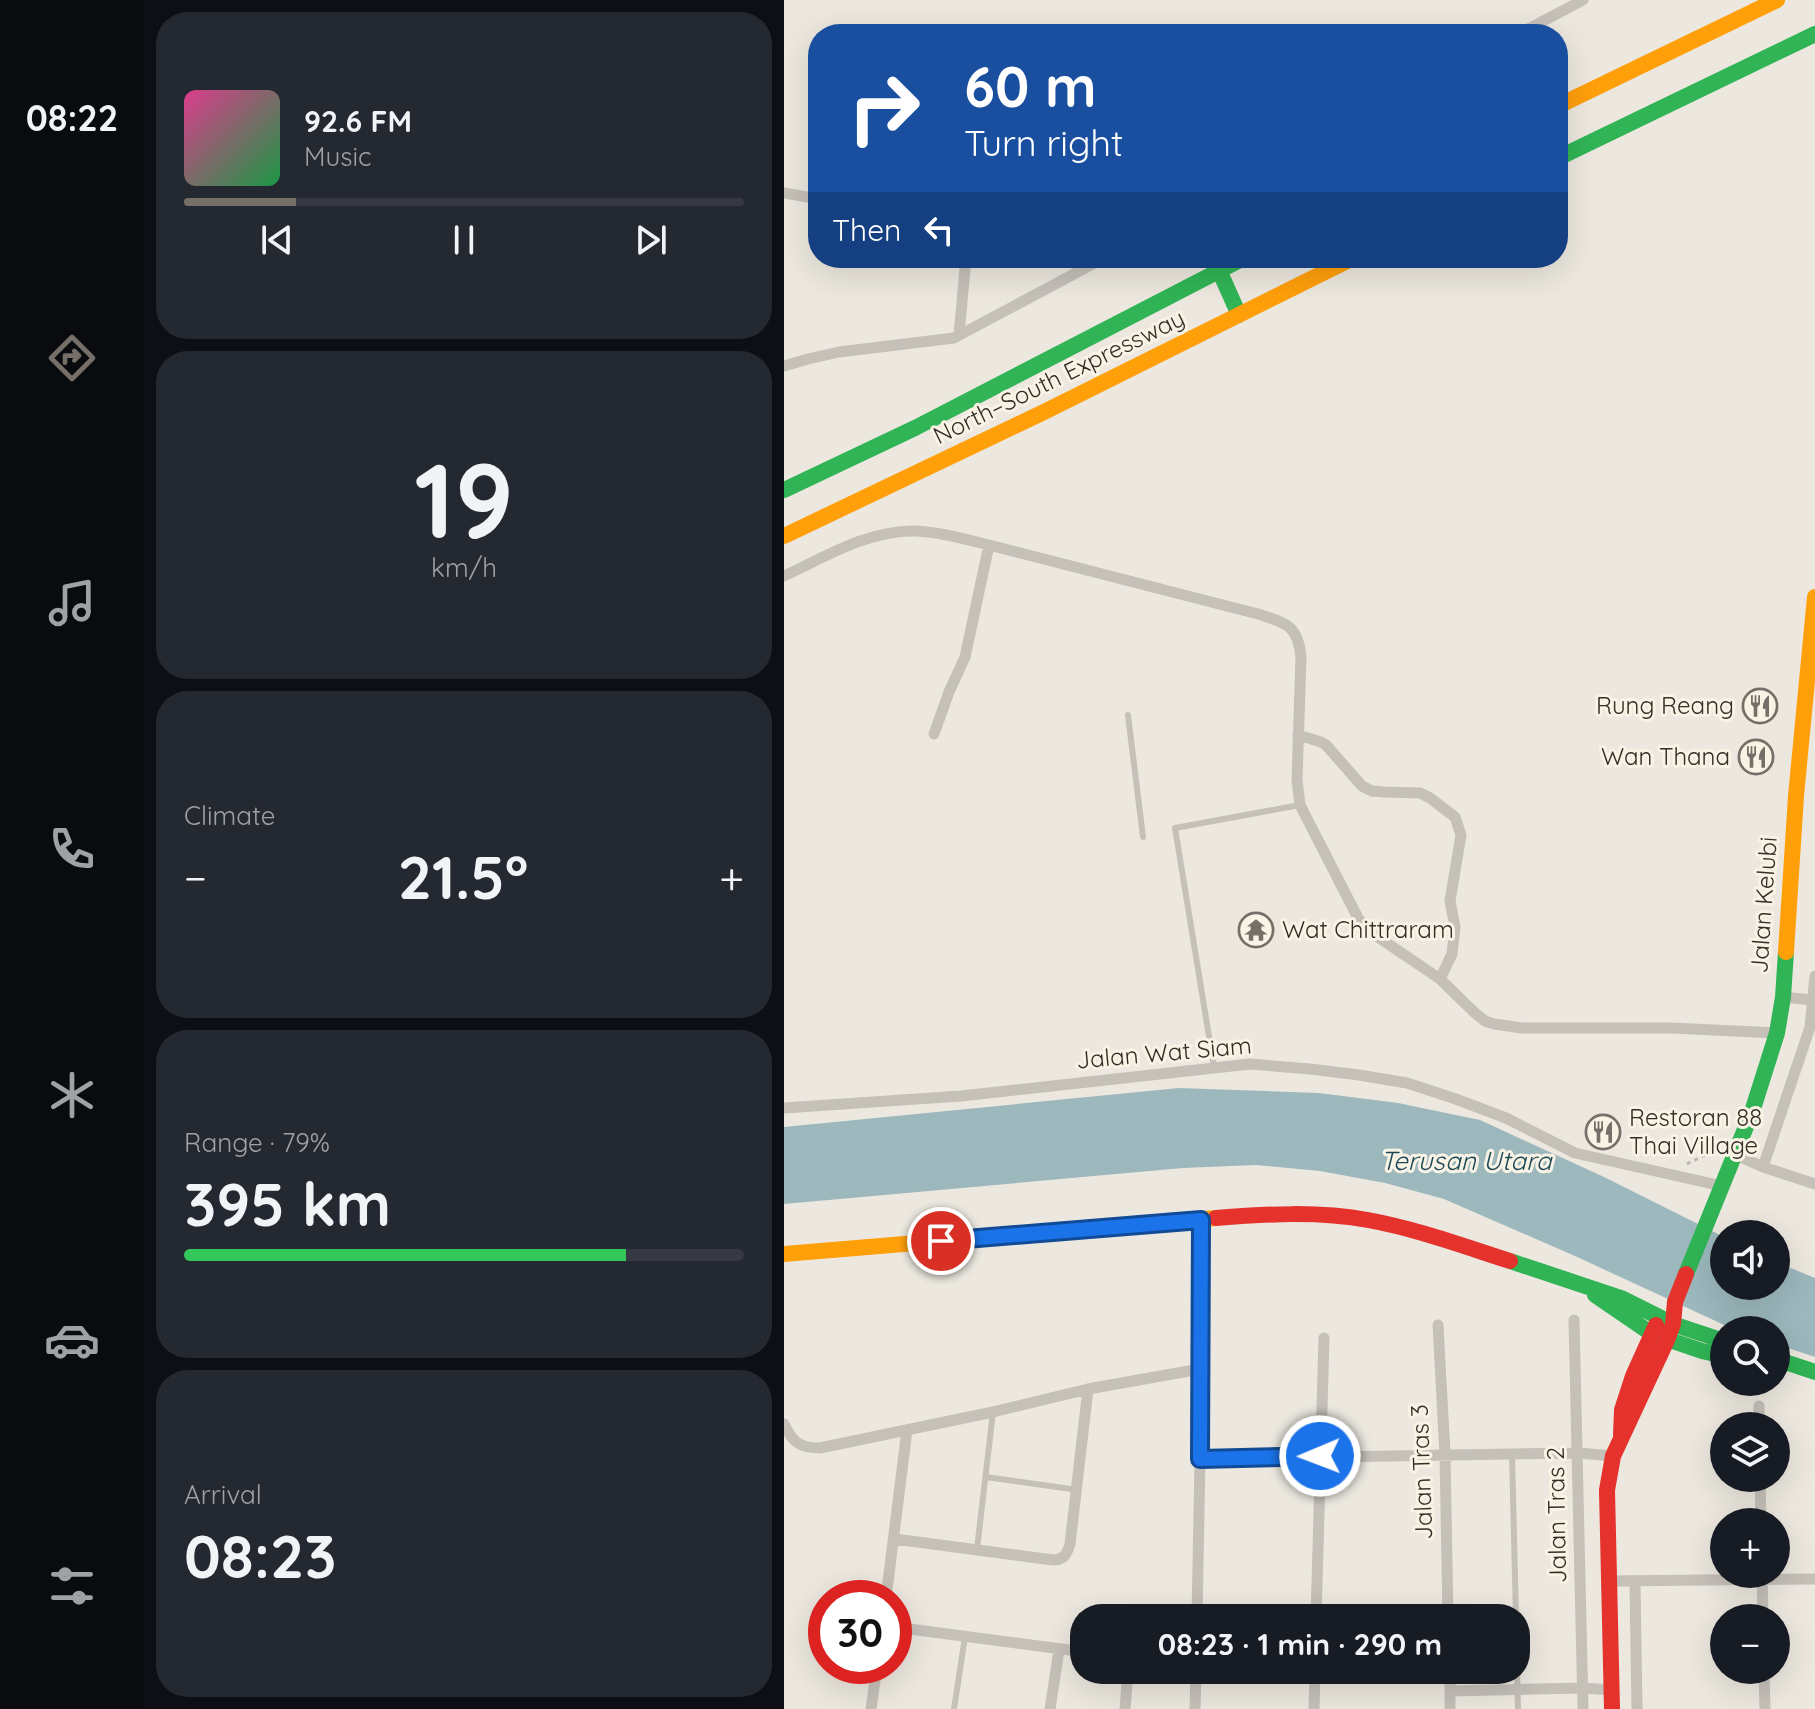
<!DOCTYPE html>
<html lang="en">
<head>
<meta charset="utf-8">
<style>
	body { margin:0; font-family:Quicksand,sans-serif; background:#242831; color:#f1f3f6; height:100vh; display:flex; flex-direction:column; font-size:30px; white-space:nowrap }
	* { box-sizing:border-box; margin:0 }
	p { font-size:26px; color:#9ea1a6 }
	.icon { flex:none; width:44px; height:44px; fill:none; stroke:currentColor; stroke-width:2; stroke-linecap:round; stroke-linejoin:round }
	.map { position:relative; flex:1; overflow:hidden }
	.side { display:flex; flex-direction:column; gap:12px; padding:12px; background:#0d0f14; width:640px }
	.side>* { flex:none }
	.top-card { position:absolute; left:24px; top:24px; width:760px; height:244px; border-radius:32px; box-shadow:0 8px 32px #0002; background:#1a4fa0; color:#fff; overflow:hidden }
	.buttons { position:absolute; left:926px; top:1220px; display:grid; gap:16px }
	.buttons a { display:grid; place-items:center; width:80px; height:80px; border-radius:50%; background:#171b24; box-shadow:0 8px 32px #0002; font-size:40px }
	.speed { position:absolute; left:24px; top:1580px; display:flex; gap:16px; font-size:40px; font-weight:700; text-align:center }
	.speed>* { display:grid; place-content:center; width:104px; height:104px; border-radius:50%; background:#171b24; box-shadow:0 8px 32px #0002; line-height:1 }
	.speed .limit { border:12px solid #d22; background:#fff; color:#111 }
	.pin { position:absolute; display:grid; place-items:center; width:68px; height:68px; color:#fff; margin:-34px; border:4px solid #fff; border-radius:50%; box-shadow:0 2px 8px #0007 }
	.me { position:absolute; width:88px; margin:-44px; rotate:269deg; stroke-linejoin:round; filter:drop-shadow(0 0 6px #0008) }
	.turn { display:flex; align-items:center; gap:28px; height:168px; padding:0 24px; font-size:36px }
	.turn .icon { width:104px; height:104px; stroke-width:2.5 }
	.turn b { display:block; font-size:56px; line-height:68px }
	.then { display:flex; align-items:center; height:76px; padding:0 24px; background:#0003; gap:16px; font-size:30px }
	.big { font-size:60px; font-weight:700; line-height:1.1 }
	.side .card { flex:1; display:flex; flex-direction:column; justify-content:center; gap:12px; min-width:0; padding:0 28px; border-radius:32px; background:#242831 }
	.side .dial { align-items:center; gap:0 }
	.dial b { font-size:104px; line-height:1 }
	.song { display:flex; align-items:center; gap:24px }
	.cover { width:96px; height:96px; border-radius:12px; background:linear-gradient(135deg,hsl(330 70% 55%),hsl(140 70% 35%)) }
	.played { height:8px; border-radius:4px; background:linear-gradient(90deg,#756f67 20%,#363941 20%) }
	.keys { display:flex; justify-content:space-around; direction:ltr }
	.heat { display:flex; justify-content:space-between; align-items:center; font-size:44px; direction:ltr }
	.charge { height:12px; border-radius:6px; background:linear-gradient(90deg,#34c759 79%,#363941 0) }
	.trip { position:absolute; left:286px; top:1604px; width:460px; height:80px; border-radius:32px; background:#171b24; box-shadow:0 8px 32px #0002; font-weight:700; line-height:80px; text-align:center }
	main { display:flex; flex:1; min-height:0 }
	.tab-bar { display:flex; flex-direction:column; width:144px; justify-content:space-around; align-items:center; background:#090b0e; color:#9ea1a6 }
	.tab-bar .icon { width:56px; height:56px }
	.tab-bar .selected { color:#756f67 }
	.tab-bar b { font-size:36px; color:#f1f3f6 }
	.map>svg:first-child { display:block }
	.water { fill:#9cb8bd }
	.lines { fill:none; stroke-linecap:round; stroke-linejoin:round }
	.path { stroke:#bdb8b1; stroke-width:3; stroke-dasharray:4 4; stroke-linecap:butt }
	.lane { stroke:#c5c0b8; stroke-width:6 }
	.street { stroke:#c5c0b8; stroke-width:11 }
	.fast { stroke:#30b455; stroke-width:16 }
	.slow { stroke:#ff9f0a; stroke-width:16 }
	.jam { stroke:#e5322d; stroke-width:16 }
	.route-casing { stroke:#114b97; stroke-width:20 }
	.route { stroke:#1a73e8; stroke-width:14 }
	.labels { text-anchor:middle; stroke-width:6; stroke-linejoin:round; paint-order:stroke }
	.street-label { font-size:24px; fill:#352e27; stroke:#f9f3e6 }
	.poi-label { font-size:24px; fill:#352e27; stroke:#f9f3e6; text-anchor:end }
	.water-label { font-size:26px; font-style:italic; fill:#1d4956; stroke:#f9f3e6 }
</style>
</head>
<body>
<main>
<nav class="tab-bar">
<b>08:22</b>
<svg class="icon selected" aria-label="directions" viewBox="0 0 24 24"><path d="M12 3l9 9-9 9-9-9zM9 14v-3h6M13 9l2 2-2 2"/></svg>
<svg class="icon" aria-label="music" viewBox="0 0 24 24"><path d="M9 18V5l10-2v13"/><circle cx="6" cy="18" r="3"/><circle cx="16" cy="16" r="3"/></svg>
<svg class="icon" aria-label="phone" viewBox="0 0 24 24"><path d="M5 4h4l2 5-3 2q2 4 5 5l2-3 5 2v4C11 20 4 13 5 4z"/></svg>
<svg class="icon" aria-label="climate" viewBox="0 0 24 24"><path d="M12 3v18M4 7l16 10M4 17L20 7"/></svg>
<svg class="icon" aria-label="car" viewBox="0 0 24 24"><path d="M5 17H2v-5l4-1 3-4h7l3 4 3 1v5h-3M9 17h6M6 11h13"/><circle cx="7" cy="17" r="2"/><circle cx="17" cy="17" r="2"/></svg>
<svg class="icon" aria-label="filters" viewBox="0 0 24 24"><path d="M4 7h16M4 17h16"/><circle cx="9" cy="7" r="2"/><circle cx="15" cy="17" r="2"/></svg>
</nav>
<section class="side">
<div class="card">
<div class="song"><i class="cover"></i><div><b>92.6 FM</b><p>Music</p></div></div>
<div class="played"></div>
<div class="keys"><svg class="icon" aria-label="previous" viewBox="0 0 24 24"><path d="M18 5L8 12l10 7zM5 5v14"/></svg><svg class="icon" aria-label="pause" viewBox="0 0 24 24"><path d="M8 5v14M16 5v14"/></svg><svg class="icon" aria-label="next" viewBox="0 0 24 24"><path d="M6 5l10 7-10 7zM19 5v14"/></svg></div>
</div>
<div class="card dial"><b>19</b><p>km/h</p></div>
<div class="card"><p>Climate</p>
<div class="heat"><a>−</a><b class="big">21.5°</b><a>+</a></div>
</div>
<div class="card"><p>Range · 79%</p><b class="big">395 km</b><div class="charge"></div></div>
<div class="card"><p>Arrival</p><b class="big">08:23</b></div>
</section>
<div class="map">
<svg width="1031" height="1709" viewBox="0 0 1031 1709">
	<rect width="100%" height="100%" fill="#ece8df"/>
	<path class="water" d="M 395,1088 L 535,1093 L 614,1103 L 696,1120 L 820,1177 L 940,1237 L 940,1286 L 992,1286 L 992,1262 L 1031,1278 L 1031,1357 L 992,1344 L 992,1330 L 951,1330 L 791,1256 L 660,1199 L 601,1183 L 536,1171 L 472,1165 L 399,1168 L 0,1204 L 0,1127 Z"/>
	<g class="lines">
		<path class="path" d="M 903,1164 L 927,1152 L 936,1151"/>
		<path class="lane" d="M 344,715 L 359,837
			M 430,1067 L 391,828 L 516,805
			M 728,1454 L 732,1618
			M 202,1477 L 294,1490
			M 193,1549 L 209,1412
			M 732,1623 L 734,1709
			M 170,1709 L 181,1637"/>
		<path class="street" d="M 735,34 L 799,0
			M 0,193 L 34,199
			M 175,335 L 182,258
			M 0,366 L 24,359 L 55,352 L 170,338 L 320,258
			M 0,576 C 41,557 84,530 131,531 C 156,532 181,539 205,545 L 474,614 C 502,623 514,625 517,657 L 513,780 L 516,805 L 574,918 L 585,931 L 656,979 L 691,1013 L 701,1021 L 710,1024 L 738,1028 L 887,1028 L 993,1033
			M 150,734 L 165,692 L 181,657 L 205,545
			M 514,735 L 537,742 L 542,745 L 578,786 L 588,791 L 600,792 L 636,793 L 646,798 L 671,817 L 677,835 L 666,901 L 671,927 L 668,954 L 656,979
			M 999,997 L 1029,1000
			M 0,1108 L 177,1096 L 466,1064 L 526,1069 L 575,1075 L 623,1083 L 669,1098 L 722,1118 L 791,1153 L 938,1186
			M 950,1154 L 979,1167 L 1031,1184
			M 979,1167 L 1026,1027 L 1031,976
			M 790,1320 L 799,1709
			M 654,1325 L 661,1454 L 664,1618
			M 975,1406 L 975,1426
			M 0,1424 C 8,1442 16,1448 36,1448 L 209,1412 L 304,1389 L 416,1369
			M 416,1459 L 794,1453 L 829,1456
			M 976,1478 L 977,1522
			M 111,1539 L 269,1560 C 280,1560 283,1554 286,1544 L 304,1389
			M 978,1575 L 979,1618
			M 824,1581 L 1031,1579
			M 851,1582 L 853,1709
			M 102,1598 L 123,1430
			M 413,1618 L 416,1459 L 417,1220
			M 532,1618 L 540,1338
			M 110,1627 L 300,1652
			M 666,1670 L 666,1709
			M 980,1670 L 981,1709
			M 666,1691 L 798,1688 L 828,1690
			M 87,1709 L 93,1666
			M 266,1709 L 275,1650
			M 341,1709 L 344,1670
			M 411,1709 L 412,1670
			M 530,1709 L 531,1670"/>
		<path class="fast" d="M 774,158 L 1031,34
			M 435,270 L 455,315
			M 0,490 L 131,428 L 460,258
			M 726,1261 L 837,1298 L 889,1324 L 940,1341
			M 902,1274 L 968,1112 L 993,1033 L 999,997 L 1002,952
			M 811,1295 L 868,1334 L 918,1351 L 940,1356
			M 992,1359 L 1031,1372"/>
		<path class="slow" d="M 774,106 L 993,0
			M 0,536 L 260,412 L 569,258
			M 1002,952 L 1012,796 L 1031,597
			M 0,1254 L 432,1218"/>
		<path class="jam" d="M 432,1218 C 482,1214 535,1211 584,1220 C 633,1229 679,1246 726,1261
			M 837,1435 L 838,1410 L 849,1376 L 872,1325
			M 828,1709 L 823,1490 L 829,1456 L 883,1340 L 889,1324 L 891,1302 L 902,1274"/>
	</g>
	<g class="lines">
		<g class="route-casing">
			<path id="route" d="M 157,1241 L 417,1220 L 416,1459 L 536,1456"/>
		</g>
		<use href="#route" class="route"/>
	</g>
	<defs>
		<g id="restaurant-ring" transform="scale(1.8)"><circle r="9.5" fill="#f9f3e6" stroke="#756f67" stroke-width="1.5"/><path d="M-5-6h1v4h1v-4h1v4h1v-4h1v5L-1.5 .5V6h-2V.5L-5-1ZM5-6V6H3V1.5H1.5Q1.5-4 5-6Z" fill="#756f67"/></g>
		<g id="temple-ring" transform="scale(1.8)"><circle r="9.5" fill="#f9f3e6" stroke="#756f67" stroke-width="1.5"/><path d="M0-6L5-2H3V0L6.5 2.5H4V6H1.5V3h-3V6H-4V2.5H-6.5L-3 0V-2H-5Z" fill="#756f67"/></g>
	</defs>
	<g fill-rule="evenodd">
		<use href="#restaurant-ring" x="976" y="706"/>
		<use href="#restaurant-ring" x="972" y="757"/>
		<use href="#temple-ring" x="472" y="930"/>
		<use href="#restaurant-ring" x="819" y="1132"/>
	</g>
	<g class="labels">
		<g class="street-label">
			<text transform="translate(275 377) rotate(-26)" y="8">North–South Expressway</text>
			<text transform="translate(980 905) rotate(-86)" y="8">Jalan Kelubi</text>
			<text transform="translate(380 1053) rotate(-5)" y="8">Jalan Wat Siam</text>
			<text transform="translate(638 1472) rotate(-92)" y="8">Jalan Tras 3</text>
			<text transform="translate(773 1515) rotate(-91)" y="8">Jalan Tras 2</text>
		</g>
		<g class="poi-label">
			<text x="950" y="714">Rung Reang</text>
			<text x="946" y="765">Wan Thana</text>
			<text x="498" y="938" text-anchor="start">Wat Chittraram</text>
			<text x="845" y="1126" text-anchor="start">Restoran 88<tspan x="845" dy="28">Thai Village</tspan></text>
		</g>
		<g class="water-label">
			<text x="682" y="1170">Terusan Utara</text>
		</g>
	</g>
</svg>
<div class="buttons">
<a><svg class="icon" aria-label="sound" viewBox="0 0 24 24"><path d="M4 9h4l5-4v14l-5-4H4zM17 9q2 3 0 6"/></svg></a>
<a><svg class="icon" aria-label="search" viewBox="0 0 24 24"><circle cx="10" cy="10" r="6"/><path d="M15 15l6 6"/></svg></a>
<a><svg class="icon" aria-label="layers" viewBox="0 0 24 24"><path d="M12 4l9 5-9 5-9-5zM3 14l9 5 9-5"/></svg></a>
<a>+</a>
<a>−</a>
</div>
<div class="speed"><div class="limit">30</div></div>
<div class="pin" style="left:157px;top:1241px;background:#d93025"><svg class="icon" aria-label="arrive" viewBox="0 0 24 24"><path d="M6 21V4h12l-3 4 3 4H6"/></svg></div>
<svg class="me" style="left:536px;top:1456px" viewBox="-20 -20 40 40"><circle r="17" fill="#1a73e8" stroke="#fff" stroke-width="3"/><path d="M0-11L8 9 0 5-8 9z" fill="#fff"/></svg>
<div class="trip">08:23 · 1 min · 290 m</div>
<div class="top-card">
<div class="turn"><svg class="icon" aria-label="right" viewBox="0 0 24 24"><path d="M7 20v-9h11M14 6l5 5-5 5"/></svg><div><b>60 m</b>Turn right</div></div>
<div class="then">Then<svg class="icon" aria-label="left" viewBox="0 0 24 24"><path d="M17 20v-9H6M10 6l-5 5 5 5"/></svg></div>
</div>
</div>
</main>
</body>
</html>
